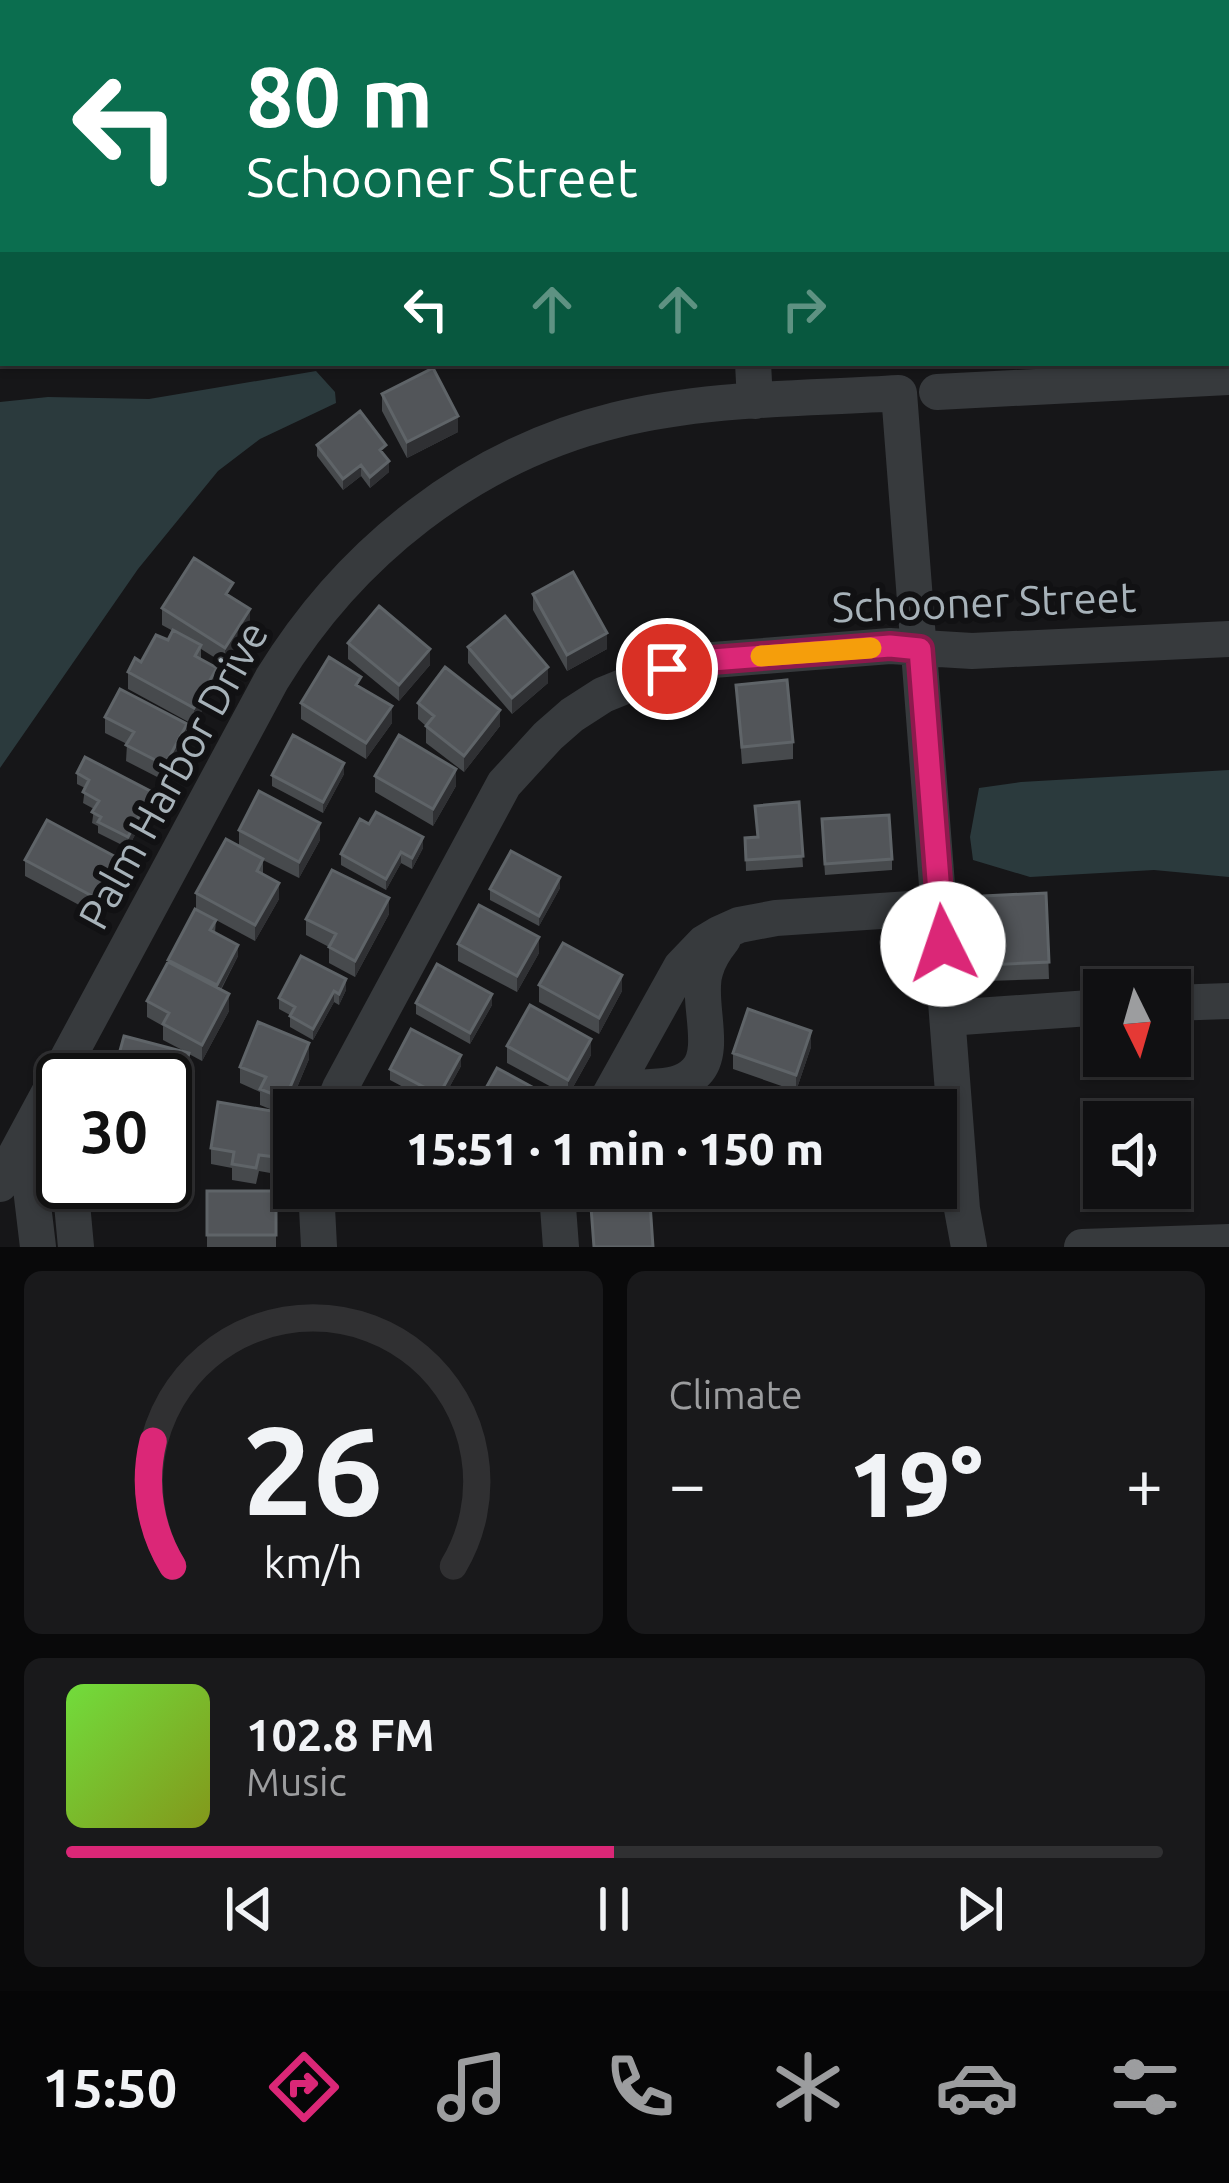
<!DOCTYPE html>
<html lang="en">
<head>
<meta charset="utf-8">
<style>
	body { margin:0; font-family:Ubuntu,sans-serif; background:#19191b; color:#f1f3f6; height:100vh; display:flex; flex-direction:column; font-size:45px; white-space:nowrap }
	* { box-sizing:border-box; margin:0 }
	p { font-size:39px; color:#9c9d9f }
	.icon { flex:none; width:66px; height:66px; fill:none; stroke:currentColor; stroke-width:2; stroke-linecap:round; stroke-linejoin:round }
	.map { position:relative; height:1247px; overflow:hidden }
	.side { display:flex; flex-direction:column; gap:24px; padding:24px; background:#09090a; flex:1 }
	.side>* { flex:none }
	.hud { position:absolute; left:0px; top:0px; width:1230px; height:366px; box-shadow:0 3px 9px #0004,0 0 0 3px #303032; background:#0b6e4f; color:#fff; overflow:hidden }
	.needle { width:78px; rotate:175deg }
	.controls { position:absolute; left:1083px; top:969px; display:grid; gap:24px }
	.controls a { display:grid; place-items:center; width:108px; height:108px; border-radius:0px; background:#101012; box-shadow:0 3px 9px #0004,0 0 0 3px #303032; font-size:60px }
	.speed { position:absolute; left:36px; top:1053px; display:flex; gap:24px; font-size:60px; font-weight:700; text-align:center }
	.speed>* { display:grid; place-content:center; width:156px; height:156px; border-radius:50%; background:#101012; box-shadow:0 3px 9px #0004,0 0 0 3px #303032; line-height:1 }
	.speed .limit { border:6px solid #111; border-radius:18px; background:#fff; color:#111 }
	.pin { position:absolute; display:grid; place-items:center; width:102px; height:102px; color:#fff; margin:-51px; border:6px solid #fff; border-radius:50%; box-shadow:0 3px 12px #0007 }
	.me { position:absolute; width:132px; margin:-66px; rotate:356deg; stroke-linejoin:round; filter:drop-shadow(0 0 9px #0008) }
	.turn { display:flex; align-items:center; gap:42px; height:252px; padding:0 48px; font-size:54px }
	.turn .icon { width:156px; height:156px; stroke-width:2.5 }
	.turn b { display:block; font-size:84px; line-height:102px }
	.lanes { display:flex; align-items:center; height:114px; padding:0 48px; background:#0003; justify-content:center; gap:60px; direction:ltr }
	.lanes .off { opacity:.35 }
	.big { font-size:90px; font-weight:800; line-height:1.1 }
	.side .tile { flex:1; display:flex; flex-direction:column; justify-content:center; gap:18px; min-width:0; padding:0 42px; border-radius:18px; background:#19191b }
	.side .dial { align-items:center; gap:0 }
	.dial svg { height:312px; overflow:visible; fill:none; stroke:#303032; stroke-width:7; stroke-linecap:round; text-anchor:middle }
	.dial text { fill:#f1f3f6; stroke:none }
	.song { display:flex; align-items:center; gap:36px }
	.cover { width:144px; height:144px; border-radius:18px; background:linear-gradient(135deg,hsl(100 70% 55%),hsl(70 70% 35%)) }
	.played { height:12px; border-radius:6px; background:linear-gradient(90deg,#db2777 50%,#303032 50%) }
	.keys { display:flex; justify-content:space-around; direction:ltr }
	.heat { display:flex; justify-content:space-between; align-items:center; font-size:66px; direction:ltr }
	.side .tiles { flex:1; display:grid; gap:24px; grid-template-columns:1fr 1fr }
	.tile:last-child { grid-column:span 2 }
	.trip { position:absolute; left:273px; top:1089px; width:684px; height:120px; border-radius:0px; background:#101012; box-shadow:0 3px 9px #0004,0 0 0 3px #303032; font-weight:800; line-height:120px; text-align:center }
	.menu { display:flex; height:192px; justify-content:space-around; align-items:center; background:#060607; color:#9c9d9f }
	.menu .icon { width:84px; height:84px }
	.menu .on { color:#db2777 }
	.menu b { font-size:54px; color:#f1f3f6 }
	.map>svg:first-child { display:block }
	.water { fill:#2b3a3d }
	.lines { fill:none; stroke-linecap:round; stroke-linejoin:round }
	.minor { stroke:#373a3d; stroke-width:36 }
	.wall { fill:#474a4d }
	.shaded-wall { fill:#2f3033 }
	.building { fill:#525559; stroke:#5f6468; stroke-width:3 }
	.route-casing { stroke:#8e194d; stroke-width:30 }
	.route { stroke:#db2777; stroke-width:21 }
	.slow { stroke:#f59e0b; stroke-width:21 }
	.labels { text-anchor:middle; stroke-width:12; stroke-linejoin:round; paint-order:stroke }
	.street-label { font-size:42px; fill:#a7b2b9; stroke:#111113 }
</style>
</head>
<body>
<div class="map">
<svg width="1229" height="1247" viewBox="0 0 1229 1247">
	<rect width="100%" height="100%" fill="#161618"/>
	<path class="water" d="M 316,371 L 335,392 L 336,403 L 260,439 L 218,471 L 138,569 L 0,768 L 0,402 L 48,397 L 149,399 Z
		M 1229,770 L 1229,877 L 1154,870 L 1030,877 L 973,860 L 970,837 L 979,788 L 1021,782 Z"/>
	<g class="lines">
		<path class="minor" d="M 1026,0 L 1026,3
			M 0,246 L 3,246
			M 753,363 L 755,401
			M 937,392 L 1229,377
			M 1170,1003 L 1229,1001
			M 948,1018 L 1104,1007
			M 607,1100 L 681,967 L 704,943 L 719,934 L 739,925 L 776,918 L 940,907
			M 603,1107 C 625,1074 671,1099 696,1072 C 718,1050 696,1001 705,972 C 708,959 715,949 723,939
			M 331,1110 L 340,1088 L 504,784 L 548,736 L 572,715 L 603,695 L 667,669 L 713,660 L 890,646 L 972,651 L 1229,639
			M 25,1138 L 38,1247
			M 70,1182 L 76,1247
			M 0,1184 L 272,679 C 349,553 470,456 616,420 C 708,397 805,399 899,393 L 962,1209 L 969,1247
			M 316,1188 L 319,1247
			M 560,1188 L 558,1207 L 561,1247
			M 1082,1247 L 1229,1242"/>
	</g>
	<path class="wall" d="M 382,394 L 458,432 L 407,458 L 382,411 Z
		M 317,445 L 386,456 L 389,472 L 370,488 L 361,476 L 343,490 L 317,456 Z
		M 533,594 L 607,649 L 567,671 L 533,610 Z
		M 233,599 L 250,625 L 225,664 L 201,649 L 201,659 L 217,684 L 194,725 L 128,689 L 128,672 L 168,640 L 173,631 L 162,625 L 162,608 Z
		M 348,643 L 430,665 L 399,701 L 348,659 Z
		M 468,647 L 548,683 L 512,714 L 468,663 Z
		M 736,685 L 793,742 L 793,759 L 742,764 Z
		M 361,688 L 392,723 L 366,759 L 301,719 L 301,703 Z
		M 418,703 L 500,726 L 464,772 L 426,743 L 426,726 L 418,719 Z
		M 105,717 L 187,740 L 165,781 L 126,761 L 127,744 L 105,733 Z
		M 77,773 L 152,803 L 128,848 L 98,833 L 98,826 L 92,823 L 94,809 L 83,803 L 85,788 L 77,784 Z
		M 344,774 L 323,813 L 272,786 L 272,775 Z
		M 375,776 L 456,786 L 433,826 L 375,792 Z
		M 799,802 L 803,867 L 746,871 L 745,838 L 757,837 Z
		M 239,830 L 320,840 L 299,878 L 263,860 L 263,875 L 279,899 L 255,941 L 216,920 L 215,933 L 238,956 L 221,990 L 229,1011 L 202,1061 L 189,1054 L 189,1069 L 174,1126 L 165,1124 L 165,1080 L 186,1052 L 163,1040 L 163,1026 L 147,1017 L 147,1001 L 196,909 L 196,893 L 239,846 Z
		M 822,830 L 892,859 L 892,870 L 825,875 Z
		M 423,848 L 412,869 L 401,863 L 386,890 L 341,865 L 341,854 Z
		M 25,860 L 116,873 L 94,913 L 25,876 Z
		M 560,888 L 539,926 L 490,900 L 490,889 Z
		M 1046,893 L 1049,979 L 987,981 L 984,896 Z
		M 389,914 L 355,977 L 329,963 L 329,947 L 306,935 L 306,919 Z
		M 458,944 L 539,953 L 517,992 L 458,961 Z
		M 539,985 L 622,991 L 599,1034 L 539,1002 Z
		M 346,990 L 339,1005 L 334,1002 L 313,1040 L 290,1027 L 290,1015 L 279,1009 L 279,998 Z
		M 416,1003 L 492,1005 L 470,1044 L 416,1014 Z
		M 507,1046 L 591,1055 L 568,1096 L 507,1063 Z
		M 811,1047 L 796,1091 L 733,1069 L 733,1053 Z
		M 309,1059 L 285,1116 L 283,1115 L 283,1129 L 276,1174 L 259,1171 L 256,1184 L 232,1180 L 232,1168 L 211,1164 L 211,1148 L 275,1111 L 260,1105 L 260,1092 L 240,1083 L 240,1067 Z
		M 461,1066 L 439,1106 L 390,1080 L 390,1069 Z
		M 640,1188 L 683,1188 L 640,1192 Z
		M 207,1191 L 276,1191 L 276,1247 L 207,1247 Z"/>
	<path class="shaded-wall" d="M 458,416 L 458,432 L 407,458 L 407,442 Z
		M 389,461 L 389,472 L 370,488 L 370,477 Z
		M 361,465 L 361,476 L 343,490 L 343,479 Z
		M 250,609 L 250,625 L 225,664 L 225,648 Z
		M 607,633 L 607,649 L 567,671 L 567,655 Z
		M 430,649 L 430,665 L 399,701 L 399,685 Z
		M 548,667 L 548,683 L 512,714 L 512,698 Z
		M 217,668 L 217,684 L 194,725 L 194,708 Z
		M 392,706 L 392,723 L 366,759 L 366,743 Z
		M 500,710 L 500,726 L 464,772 L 464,756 Z
		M 187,724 L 187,740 L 165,781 L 165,765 Z
		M 344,763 L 344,774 L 323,813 L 323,802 Z
		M 456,769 L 456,786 L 433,826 L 433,809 Z
		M 152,792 L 152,803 L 128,848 L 128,837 Z
		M 320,823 L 320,840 L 299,878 L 299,862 Z
		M 423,837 L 423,848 L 412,869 L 412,858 Z
		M 401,852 L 401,863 L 386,890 L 386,879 Z
		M 116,857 L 116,873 L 94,913 L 94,897 Z
		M 560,877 L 560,888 L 539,926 L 539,916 Z
		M 279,883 L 279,899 L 255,941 L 255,925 Z
		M 389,898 L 389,914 L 355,977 L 355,961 Z
		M 539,937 L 539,953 L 517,992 L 517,976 Z
		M 238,945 L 238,956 L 217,996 L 217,985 Z
		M 622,975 L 622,991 L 599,1034 L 599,1018 Z
		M 346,979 L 346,990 L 339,1005 L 339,994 Z
		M 334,991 L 334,1002 L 313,1040 L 313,1029 Z
		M 229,994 L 229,1011 L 202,1061 L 202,1045 Z
		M 492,994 L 492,1005 L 470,1044 L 470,1033 Z
		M 811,1031 L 811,1047 L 796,1091 L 796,1075 Z
		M 591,1039 L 591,1055 L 568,1096 L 568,1080 Z
		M 309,1043 L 309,1059 L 285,1116 L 285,1099 Z
		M 189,1053 L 189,1069 L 174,1126 L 174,1110 Z
		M 461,1055 L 461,1066 L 439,1106 L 439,1095 Z
		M 283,1113 L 283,1129 L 276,1174 L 276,1157 Z"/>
	<path class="building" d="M 433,368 L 458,416 L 407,442 L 382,394 Z
		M 360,411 L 386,445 L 380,450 L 389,461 L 370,477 L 361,465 L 343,479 L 317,445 Z
		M 194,558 L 233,583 L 226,594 L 250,609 L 225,648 L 162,608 Z
		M 573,572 L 607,633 L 567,655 L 533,594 Z
		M 379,606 L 430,649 L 399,685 L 348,643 Z
		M 505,616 L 548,667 L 512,698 L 468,647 Z
		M 173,630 L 201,645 L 195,656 L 217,668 L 194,708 L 128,672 L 135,658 L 141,662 L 156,635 L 168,640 Z
		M 329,657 L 361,677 L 356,685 L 392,706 L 366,743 L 301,703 Z
		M 445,667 L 500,710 L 464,756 L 426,726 L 434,716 L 418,703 Z
		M 787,680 L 793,742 L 742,747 L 736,685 Z
		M 120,689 L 187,724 L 165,765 L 126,745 L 134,732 L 105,717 Z
		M 293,735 L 344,763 L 323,802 L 272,775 Z
		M 399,735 L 456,769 L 433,809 L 375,776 Z
		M 85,757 L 152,792 L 128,837 L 98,822 L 101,817 L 92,812 L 99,801 L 83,792 L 89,780 L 77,773 Z
		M 259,791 L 320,823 L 299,862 L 239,830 Z
		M 799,802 L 803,856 L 746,860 L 745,838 L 758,837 L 755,806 Z
		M 376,812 L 423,837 L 412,858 L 401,852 L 386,879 L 341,854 L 360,819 L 369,824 Z
		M 889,815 L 892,859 L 825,864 L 822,819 Z
		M 47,820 L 116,857 L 94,897 L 25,860 Z
		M 226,839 L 263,859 L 257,871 L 279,883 L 255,925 L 196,893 Z
		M 511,851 L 560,877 L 539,916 L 490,889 Z
		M 332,870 L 389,898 L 355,961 L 329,947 L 336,934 L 306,919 Z
		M 1046,893 L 1049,962 L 987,965 L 984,896 Z
		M 479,905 L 539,937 L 517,976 L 458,944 Z
		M 195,909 L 216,920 L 210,930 L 238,945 L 217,985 L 168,960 Z
		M 563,943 L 622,975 L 599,1018 L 539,985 Z
		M 301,956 L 346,979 L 339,994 L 334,991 L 313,1029 L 290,1016 L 295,1007 L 279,998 Z
		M 168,962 L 229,994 L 202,1045 L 163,1024 L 169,1013 L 147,1001 Z
		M 437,964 L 492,994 L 470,1033 L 416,1003 Z
		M 530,1005 L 591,1039 L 568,1080 L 507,1046 Z
		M 748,1009 L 811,1031 L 796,1075 L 733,1053 Z
		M 258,1022 L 309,1043 L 285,1099 L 260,1089 L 266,1077 L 240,1067 Z
		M 411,1029 L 461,1055 L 439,1095 L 390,1069 Z
		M 124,1036 L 189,1053 L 174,1110 L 165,1108 L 165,1080 L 112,1080 Z
		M 497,1068 L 558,1101 L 553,1110 L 474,1110 Z
		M 218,1102 L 283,1113 L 276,1157 L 259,1155 L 256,1168 L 232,1164 L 234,1152 L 211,1148 Z
		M 680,1102 L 680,1110 L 633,1110 L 632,1107 Z
		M 207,1191 L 276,1191 L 276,1235 L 207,1235 Z
		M 650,1203 L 653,1247 L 594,1247 L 591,1207 Z"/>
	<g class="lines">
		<g class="route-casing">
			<path id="route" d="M 667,669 L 712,660 L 890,646 L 920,649 L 943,944"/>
		</g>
		<use href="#route" class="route"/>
		<path class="slow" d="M 761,656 L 871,648"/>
	</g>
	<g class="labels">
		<g class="street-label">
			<text transform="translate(984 602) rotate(-2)" y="15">Schooner Street</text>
			<text transform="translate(173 775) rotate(-61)" y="15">Palm Harbor Drive</text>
		</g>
	</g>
</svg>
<div class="controls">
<a><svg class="needle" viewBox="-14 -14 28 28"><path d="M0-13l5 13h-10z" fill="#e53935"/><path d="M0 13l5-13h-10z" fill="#9c9d9f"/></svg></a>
<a><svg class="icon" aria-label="sound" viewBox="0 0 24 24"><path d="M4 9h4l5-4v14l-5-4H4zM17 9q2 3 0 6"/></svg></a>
</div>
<div class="speed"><div class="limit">30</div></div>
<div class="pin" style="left:667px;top:669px;background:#d93025"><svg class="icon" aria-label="arrive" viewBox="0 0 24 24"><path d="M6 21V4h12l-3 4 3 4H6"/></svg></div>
<svg class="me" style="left:943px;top:944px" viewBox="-20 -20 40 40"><circle r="19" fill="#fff"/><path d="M0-13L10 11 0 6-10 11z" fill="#db2777"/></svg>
<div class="trip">15:51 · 1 min · 150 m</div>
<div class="hud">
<div class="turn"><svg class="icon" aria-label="left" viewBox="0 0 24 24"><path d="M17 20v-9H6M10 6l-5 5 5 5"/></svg><div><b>80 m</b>Schooner Street</div></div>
<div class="lanes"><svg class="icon" aria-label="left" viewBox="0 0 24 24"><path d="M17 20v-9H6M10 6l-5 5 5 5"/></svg><svg class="icon off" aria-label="ahead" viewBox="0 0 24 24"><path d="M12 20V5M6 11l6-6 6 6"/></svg><svg class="icon off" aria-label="ahead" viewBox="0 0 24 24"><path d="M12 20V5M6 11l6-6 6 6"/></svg><svg class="icon off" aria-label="right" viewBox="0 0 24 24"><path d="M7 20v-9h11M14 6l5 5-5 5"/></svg></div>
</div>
</div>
<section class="side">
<div class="tiles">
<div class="tile dial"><svg viewBox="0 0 100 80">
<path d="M14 69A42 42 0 1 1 86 69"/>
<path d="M14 69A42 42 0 0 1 9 37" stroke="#db2777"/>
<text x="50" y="56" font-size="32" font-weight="700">26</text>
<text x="50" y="72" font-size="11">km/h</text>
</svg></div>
<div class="tile"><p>Climate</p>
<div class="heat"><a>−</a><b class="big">19°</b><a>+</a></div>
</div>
<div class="tile">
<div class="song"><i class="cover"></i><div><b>102.8 FM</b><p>Music</p></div></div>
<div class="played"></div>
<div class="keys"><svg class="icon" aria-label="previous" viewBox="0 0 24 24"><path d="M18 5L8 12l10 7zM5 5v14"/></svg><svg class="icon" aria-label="pause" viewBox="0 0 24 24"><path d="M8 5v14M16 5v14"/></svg><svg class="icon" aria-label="next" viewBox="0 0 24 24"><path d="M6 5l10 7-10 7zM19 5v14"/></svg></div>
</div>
</div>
</section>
<nav class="menu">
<b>15:50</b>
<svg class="icon on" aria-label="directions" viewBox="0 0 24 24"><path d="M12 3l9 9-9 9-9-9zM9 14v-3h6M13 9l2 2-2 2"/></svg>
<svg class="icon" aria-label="music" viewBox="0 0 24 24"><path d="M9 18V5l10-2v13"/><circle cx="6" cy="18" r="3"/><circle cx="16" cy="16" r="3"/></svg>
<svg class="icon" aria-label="phone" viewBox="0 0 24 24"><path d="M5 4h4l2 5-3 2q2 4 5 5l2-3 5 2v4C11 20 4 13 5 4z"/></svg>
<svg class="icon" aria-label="climate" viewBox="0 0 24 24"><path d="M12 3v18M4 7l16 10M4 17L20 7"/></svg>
<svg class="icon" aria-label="car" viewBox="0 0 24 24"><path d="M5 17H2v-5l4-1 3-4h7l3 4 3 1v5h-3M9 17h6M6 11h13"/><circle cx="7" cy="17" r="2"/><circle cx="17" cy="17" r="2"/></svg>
<svg class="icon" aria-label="filters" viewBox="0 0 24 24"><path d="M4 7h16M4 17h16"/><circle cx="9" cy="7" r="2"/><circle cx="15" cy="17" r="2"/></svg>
</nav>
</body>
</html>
